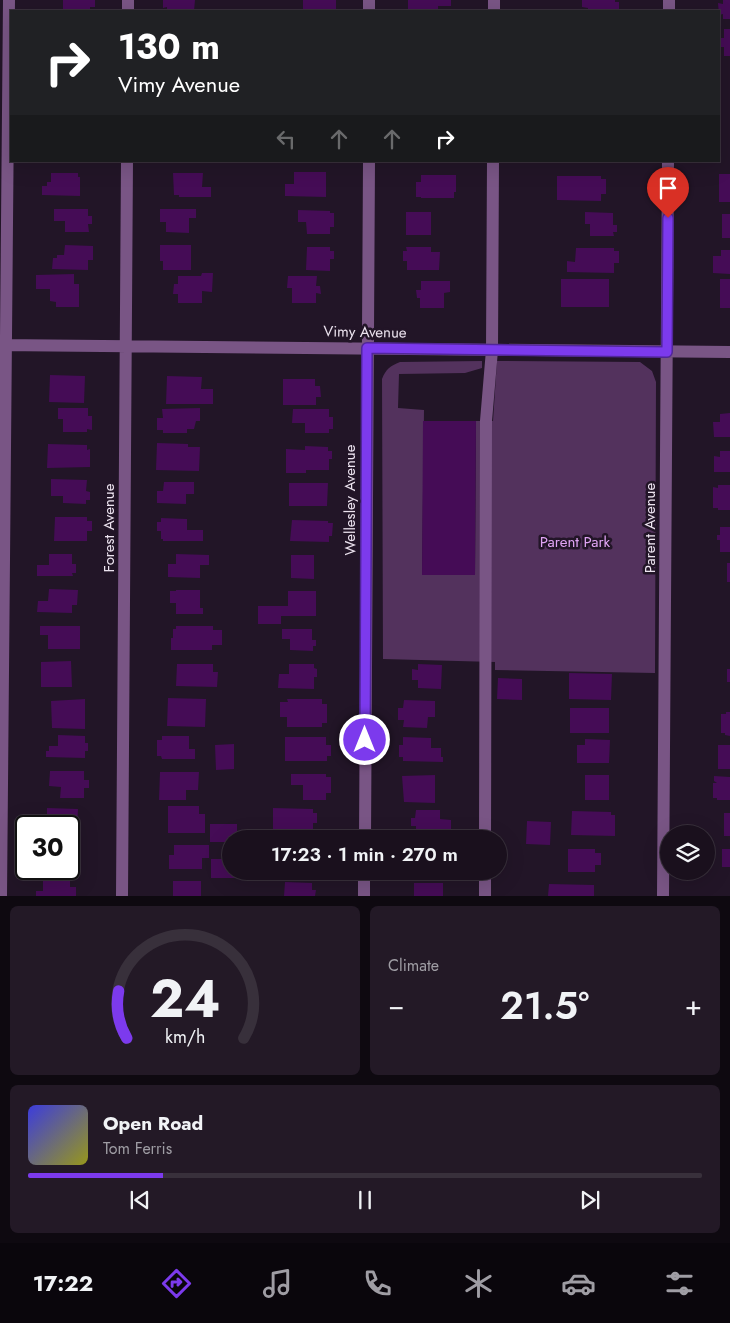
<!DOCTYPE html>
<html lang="en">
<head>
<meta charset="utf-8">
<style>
	body { margin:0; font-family:Jost,sans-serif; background:#231926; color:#f1f3f6; height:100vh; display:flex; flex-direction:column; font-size:19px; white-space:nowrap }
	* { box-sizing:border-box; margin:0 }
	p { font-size:16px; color:#9f9da4 }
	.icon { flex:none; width:28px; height:28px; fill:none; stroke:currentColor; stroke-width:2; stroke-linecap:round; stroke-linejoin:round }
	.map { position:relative; height:896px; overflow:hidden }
	.side { display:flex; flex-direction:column; gap:10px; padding:10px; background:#0e0910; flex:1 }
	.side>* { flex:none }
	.banner { position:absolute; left:10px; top:10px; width:710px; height:152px; border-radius:0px; box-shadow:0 5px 20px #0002,0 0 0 1px #38303b; background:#202124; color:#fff; overflow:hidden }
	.tools { position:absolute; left:660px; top:825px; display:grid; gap:10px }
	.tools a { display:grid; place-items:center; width:55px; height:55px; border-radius:50%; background:#1a101d; box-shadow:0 5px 20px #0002,0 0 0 1px #38303b; font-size:25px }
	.speed { position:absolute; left:15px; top:815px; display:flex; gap:10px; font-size:25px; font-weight:700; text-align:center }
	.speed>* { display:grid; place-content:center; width:65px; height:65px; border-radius:50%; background:#1a101d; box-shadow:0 5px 20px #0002,0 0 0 1px #38303b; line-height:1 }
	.speed .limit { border:2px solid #111; border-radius:8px; background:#fff; color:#111 }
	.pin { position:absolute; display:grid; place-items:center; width:42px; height:42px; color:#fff; margin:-51px -21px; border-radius:50% 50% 50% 0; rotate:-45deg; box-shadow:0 0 5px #0007 }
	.pin .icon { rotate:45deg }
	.me { position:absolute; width:55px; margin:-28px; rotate:0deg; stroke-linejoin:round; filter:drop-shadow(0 0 4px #0008) }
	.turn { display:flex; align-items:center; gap:18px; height:105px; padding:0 25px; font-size:22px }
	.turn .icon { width:65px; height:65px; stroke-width:2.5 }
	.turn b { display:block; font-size:35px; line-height:42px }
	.lanes { display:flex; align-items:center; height:48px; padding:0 25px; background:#0003; justify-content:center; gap:25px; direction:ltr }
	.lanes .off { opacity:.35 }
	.big { font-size:38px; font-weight:600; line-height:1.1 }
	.side .tile { flex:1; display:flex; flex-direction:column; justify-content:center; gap:8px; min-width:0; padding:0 18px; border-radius:8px; background:#231926 }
	.side .dial { align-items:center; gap:0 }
	.dial svg { height:130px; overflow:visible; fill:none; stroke:#38303b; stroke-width:7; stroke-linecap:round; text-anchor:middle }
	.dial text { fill:#f1f3f6; stroke:none }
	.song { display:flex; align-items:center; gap:15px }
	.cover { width:60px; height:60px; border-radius:8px; background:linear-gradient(135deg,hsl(240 70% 55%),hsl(60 70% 35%)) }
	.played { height:5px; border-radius:2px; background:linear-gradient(90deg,#7c3aed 20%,#38303b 20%) }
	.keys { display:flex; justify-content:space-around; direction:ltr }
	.heat { display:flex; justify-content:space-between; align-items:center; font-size:28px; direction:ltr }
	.side .tiles { flex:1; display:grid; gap:10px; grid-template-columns:1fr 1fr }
	.tile:last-child { grid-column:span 2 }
	.trip { position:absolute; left:222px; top:830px; width:285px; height:50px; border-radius:25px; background:#1a101d; box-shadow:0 5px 20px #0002,0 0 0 1px #38303b; font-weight:600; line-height:50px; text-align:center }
	.dock { display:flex; height:80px; justify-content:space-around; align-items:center; background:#0a060c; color:#9f9da4 }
	.dock .icon { width:35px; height:35px }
	.dock .active { color:#7c3aed }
	.dock b { font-size:22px; color:#f1f3f6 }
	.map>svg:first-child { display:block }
	.green { fill:#53325d }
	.building { fill:#450c56 }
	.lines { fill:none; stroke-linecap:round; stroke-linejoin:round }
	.minor { stroke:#795585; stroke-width:12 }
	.route-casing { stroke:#51269a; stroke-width:12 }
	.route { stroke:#7c3aed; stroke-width:9 }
	.labels { text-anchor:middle; stroke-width:5; stroke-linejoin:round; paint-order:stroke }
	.street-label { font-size:15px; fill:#ece3ef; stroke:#221527 }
	.park-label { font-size:15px; fill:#e0a4f4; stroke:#221527 }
</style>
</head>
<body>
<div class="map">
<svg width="730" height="896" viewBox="0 0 730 896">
	<rect width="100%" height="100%" fill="#221527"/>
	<path class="green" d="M 482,361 L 482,368 L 465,373 L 399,374 L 398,408 L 424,410 L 422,574 L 475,575 L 476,421 L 493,421 L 497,361 L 640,362 L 652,371 L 656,382 L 655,673 L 495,670 L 495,662 L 383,659 L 382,379 C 386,369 390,366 400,362 Z"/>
	<path class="building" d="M 63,0 L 95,0 L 95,7 L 90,7 L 90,11 L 63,11 Z
		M 163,0 L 195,0 L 194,11 L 167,11 L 167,7 L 163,8 Z
		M 303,0 L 336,0 L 336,9 L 333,9 L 333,11 L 303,11 Z
		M 408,0 L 451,0 L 451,6 L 438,6 L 438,11 L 408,11 Z
		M 582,0 L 615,0 L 615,2 L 619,2 L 619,10 L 588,11 L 588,8 L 582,7 Z
		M 723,0 L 730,0 L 730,19 L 723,19 L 723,14 L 719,15 L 718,3 L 723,4 Z
		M 724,29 L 730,29 L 730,56 L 724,56 L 724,47 L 719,47 L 719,38 L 724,38 Z
		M 414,161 L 450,161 L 450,163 L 414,163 Z
		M 294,172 L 326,172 L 326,197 L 285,196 L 285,184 L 294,184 Z
		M 51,173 L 78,173 L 78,177 L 80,177 L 80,196 L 42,195 L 42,186 L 47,186 L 47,182 L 51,182 Z
		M 173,173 L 203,173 L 202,187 L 211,187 L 211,197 L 179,197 L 179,195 L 174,195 Z
		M 719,174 L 730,174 L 730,202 L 719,202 Z
		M 421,175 L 456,175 L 456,192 L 454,192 L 454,198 L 421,198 L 421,197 L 416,197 L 416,182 L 421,182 Z
		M 557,176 L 601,176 L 601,179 L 606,179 L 606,194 L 601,194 L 601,201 L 557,200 Z
		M 54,209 L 88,209 L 88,216 L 92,216 L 92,224 L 88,224 L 89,232 L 65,232 L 65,221 L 54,221 Z
		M 160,209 L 196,209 L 196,218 L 189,218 L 189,233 L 166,232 L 166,222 L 160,222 Z
		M 298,210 L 330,211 L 330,213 L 334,213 L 334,227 L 330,227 L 330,234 L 307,234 L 306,222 L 298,222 Z
		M 406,212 L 431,212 L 431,235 L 406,235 Z
		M 585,212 L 613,213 L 613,225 L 617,225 L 617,232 L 613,232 L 614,236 L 590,236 L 590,224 L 585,224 Z
		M 722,214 L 730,214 L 730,238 L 722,238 Z
		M 65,245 L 93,246 L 93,260 L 88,260 L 88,270 L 52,269 L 53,258 L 57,258 L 57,255 L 64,255 Z
		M 160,245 L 191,245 L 191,270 L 163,270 L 163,261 L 160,261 Z
		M 307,247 L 330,247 L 330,251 L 334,251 L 334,259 L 330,259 L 330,271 L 306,270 Z
		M 406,247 L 431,247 L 431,252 L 440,252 L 439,270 L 407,270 L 407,261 L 403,261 L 403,251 L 407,251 Z
		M 576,248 L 614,248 L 614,251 L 619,251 L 619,263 L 614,263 L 614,273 L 567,272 L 567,261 L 575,262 Z
		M 721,250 L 730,250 L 730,274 L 713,273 L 713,256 L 721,256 Z
		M 202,273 L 213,273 L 212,292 L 202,291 L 202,303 L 178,303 L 178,294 L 173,294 L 174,284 L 178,284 L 178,276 L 201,276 Z
		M 74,274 L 74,284 L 79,284 L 79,307 L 56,307 L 56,302 L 50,301 L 50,289 L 36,289 L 36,275 Z
		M 288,276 L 317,276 L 316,286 L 320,286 L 321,294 L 316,293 L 316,303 L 292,303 L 292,288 L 287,288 Z
		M 561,279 L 609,279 L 609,307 L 561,307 Z
		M 720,279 L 730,279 L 730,308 L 720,308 Z
		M 421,281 L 450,281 L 450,292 L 444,293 L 444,308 L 420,308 L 420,298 L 417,298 L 416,290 L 421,290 Z
		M 50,375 L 85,376 L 84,403 L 49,402 Z
		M 167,376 L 202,377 L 201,389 L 213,389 L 213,404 L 166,404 Z
		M 283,379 L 315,379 L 315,386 L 320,386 L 321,397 L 316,397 L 316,405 L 283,405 Z
		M 58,408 L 88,408 L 88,416 L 92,416 L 92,430 L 87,429 L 87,432 L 63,432 L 63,419 L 58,419 Z
		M 200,408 L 200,421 L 196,421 L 194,429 L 187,429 L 187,433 L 163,433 L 163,430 L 157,430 L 157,418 L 163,418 L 162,409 Z
		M 293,409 L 329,409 L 329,417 L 333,417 L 333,429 L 329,429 L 329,433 L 305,433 L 305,423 L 292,423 Z
		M 730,413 L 730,437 L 714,437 L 713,422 L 720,422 L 720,414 Z
		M 423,421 L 476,421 L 475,575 L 422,575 Z
		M 157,443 L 188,444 L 188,447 L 200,447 L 199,471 L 156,470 Z
		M 48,444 L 87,445 L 87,450 L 90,449 L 90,467 L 47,468 Z
		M 305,446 L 328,447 L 328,451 L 332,451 L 332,459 L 329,459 L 329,470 L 306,470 L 306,473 L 286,473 L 286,449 L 305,450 Z
		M 720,451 L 730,451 L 730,472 L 714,472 L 714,456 L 720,457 Z
		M 51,479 L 87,480 L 86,491 L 90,492 L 90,500 L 86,500 L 86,504 L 63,503 L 63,496 L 51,496 Z
		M 164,482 L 194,482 L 194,494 L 186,494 L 186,504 L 157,503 L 157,491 L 163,491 Z
		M 289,483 L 328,483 L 327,506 L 289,506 Z
		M 718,485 L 730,485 L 730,510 L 718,510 L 718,508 L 713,508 L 713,487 L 718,488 Z
		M 55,517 L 87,517 L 87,521 L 92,521 L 92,531 L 87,531 L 87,541 L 54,541 Z
		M 161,518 L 187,519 L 187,530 L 203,530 L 203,541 L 163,541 L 163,539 L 161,539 L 161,531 L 157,531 L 157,522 L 161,522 Z
		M 292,520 L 328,521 L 328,523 L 333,523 L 332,536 L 329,536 L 329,542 L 290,541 Z
		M 720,527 L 730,527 L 730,552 L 720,552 L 720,540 L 717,540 L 717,535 L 720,535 Z
		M 49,554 L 72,554 L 72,564 L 76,564 L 76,573 L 72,573 L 73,576 L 37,576 L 37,565 L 49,565 Z
		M 176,554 L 209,555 L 209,565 L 200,565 L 200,578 L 168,577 L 168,564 L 176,564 Z
		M 291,555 L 314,555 L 314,579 L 291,578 Z
		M 727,563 L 730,563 L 730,582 L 727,582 Z
		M 49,589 L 78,590 L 77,605 L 72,605 L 72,613 L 37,612 L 38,601 L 48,601 Z
		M 176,590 L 200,590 L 200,608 L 203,608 L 203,614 L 176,614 L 176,603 L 170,603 L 170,591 L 176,591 Z
		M 288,591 L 316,591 L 316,616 L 281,616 L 281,624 L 258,624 L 258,606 L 288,606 Z
		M 40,626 L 80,626 L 80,649 L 48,649 L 48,635 L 40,635 Z
		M 176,626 L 213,626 L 213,630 L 222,630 L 222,645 L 212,645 L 212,650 L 171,650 L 171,638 L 173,638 L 173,629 L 176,629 Z
		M 282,629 L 312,629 L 312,640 L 316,640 L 316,646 L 313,646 L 313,651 L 290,650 L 290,639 L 282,639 Z
		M 71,661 L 72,687 L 41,687 L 41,662 Z
		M 177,664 L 213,664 L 213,672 L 218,672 L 217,687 L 176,686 Z
		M 289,664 L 314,664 L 314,668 L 317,669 L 317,677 L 314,677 L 314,689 L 278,688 L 279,674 L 289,674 Z
		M 418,664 L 442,665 L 441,689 L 418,688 L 418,680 L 412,680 L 412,669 L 418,670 Z
		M 727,669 L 730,669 L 730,682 L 727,682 Z
		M 569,673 L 612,674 L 611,700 L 569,699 Z
		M 498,678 L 522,679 L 522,700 L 497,699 Z
		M 168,698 L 206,699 L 205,727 L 167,726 Z
		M 85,699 L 85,729 L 52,728 L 51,701 Z
		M 287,699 L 322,699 L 322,704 L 327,704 L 327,723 L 322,723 L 322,727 L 287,727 L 287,717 L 280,717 L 280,702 L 288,702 Z
		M 404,700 L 435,701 L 435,717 L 428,717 L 427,728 L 403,727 L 404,720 L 398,720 L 398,708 L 403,708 Z
		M 570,708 L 609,708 L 609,733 L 570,733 Z
		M 726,712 L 730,712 L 730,736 L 725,735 L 725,733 L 721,733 L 721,714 L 726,714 Z
		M 58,735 L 85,736 L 85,743 L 88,743 L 88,751 L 85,751 L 85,758 L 46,757 L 46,751 L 49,751 L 49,746 L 58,746 Z
		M 162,736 L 189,736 L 189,749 L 195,749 L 195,759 L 162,759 L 161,756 L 157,756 L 157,740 L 162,740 Z
		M 285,737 L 326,737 L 326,745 L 331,745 L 331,756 L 327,756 L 327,761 L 285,761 Z
		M 403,737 L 431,738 L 431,748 L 441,748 L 441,757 L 443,757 L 443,762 L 403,761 L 403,757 L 399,757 L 399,745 L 403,745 Z
		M 585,739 L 610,740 L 609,763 L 577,763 L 577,745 L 585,745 Z
		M 234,744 L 234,769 L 216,770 L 215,745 Z
		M 718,745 L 730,745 L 730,769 L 718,769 Z
		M 50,771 L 84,771 L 84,780 L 89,780 L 89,788 L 84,788 L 84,798 L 60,798 L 61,787 L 49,786 Z
		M 160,772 L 199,772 L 198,790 L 186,790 L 186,800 L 159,800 Z
		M 291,774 L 326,774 L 326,777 L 331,777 L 331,793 L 326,793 L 326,800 L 303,800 L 303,785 L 291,785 Z
		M 435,775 L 435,803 L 404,802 L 402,776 Z
		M 585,775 L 609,775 L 609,800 L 585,800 Z
		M 714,776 L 730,777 L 730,800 L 717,800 L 717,798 L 713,798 L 713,783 L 717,783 L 714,781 Z
		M 168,806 L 199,806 L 199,814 L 205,814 L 205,833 L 168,833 Z
		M 47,808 L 78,809 L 77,829 L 71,829 L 71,832 L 69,832 L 69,826 L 47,826 Z
		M 273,808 L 313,809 L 313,813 L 317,813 L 317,823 L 313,823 L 313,834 L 273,833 Z
		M 416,810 L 440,810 L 440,819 L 451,820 L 451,834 L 416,834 L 416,826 L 411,826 L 411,818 L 415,818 Z
		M 572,811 L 611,812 L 611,815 L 615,815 L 615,836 L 571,835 Z
		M 724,813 L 730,813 L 730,836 L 724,836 Z
		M 527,821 L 551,822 L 550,845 L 526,844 Z
		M 210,824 L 237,824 L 237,839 L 231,839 L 231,842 L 210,842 Z
		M 69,844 L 71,844 L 71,847 L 76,847 L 76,866 L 71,866 L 71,868 L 69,868 Z
		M 174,845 L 209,845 L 209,858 L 202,858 L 202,869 L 169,869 L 169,855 L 174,855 Z
		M 568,849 L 595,849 L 595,853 L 601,853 L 601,865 L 595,865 L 595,872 L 568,872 Z
		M 722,849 L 730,849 L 730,867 L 722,867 Z
		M 211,859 L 231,859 L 231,871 L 237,871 L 237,878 L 211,878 Z
		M 43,881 L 70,881 L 70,887 L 76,887 L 76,896 L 36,896 L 36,891 L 43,891 Z
		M 173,881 L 201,881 L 201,896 L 173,896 Z
		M 285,882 L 312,883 L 312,890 L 316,890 L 315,896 L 284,896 Z
		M 414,883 L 443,883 L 443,896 L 414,896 Z
		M 549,884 L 594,885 L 594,896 L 548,896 Z"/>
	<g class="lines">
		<path class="minor" d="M 128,11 L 128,0
			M 369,11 L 369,0
			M 494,11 L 494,0
			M 669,11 L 669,0
			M 0,345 L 730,352
			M 365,839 L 369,161
			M 485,839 L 486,421 L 492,350 L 493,161
			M 1,896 L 9,0
			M 122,896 L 127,161
			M 364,896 L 364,871
			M 485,896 L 485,871
			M 663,896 L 668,161"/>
	</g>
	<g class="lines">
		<g class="route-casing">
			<path id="route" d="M 365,740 L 367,348 L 667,352 L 668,218"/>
		</g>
		<use href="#route" class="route"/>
	</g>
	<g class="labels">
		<g class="street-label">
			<text transform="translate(365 332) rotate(1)" y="5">Vimy Avenue</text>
			<text transform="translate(350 500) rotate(-90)" y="5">Wellesley Avenue</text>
			<text transform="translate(109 528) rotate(-90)" y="5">Forest Avenue</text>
			<text transform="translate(650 528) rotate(-90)" y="5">Parent Avenue</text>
		</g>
		<g class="park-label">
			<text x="575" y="547">Parent Park</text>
		</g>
	</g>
</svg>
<div class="tools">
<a><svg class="icon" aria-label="layers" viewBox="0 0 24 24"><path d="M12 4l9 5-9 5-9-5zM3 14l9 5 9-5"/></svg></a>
</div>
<div class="speed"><div class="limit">30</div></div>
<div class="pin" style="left:668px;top:218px;background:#d93025"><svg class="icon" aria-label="arrive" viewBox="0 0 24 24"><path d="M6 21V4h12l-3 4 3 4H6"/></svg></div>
<svg class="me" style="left:365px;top:740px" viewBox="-20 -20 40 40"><circle r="17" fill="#7c3aed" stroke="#fff" stroke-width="3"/><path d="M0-11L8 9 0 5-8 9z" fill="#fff"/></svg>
<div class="trip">17:23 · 1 min · 270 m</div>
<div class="banner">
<div class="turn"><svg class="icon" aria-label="right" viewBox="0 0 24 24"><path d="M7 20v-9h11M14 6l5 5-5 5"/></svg><div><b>130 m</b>Vimy Avenue</div></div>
<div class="lanes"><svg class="icon off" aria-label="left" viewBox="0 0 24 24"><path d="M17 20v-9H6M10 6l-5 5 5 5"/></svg><svg class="icon off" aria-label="ahead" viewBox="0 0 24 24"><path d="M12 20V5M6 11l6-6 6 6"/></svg><svg class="icon off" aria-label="ahead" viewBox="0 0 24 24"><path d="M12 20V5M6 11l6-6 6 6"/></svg><svg class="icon" aria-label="right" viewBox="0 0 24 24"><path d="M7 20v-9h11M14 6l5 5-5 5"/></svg></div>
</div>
</div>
<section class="side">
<div class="tiles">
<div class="tile dial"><svg viewBox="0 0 100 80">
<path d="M14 69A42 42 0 1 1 86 69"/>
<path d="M14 69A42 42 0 0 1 9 40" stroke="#7c3aed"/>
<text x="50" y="56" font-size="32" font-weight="700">24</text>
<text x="50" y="72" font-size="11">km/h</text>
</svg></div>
<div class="tile"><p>Climate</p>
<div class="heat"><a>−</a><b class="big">21.5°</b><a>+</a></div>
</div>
<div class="tile">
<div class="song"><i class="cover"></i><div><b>Open Road</b><p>Tom Ferris</p></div></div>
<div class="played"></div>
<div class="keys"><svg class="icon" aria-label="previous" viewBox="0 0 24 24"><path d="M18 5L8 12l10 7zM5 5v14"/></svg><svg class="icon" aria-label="pause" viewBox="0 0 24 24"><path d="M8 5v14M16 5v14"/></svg><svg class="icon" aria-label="next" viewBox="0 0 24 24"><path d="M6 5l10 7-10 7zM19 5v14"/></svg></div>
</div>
</div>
</section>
<nav class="dock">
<b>17:22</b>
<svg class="icon active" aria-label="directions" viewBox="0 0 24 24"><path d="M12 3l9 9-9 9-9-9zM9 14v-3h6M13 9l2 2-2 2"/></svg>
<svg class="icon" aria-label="music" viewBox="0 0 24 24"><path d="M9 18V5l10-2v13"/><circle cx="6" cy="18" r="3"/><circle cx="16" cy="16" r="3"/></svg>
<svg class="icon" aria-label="phone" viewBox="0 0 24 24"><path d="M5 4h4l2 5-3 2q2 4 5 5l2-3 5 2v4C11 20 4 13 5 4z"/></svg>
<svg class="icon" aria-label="climate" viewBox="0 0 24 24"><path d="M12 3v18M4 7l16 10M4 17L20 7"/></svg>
<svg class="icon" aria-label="car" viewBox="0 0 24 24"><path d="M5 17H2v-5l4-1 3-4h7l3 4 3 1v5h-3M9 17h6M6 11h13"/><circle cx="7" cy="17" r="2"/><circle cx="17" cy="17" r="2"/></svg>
<svg class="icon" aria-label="filters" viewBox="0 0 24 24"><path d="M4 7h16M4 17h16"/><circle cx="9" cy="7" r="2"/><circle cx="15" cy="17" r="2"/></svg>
</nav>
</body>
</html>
